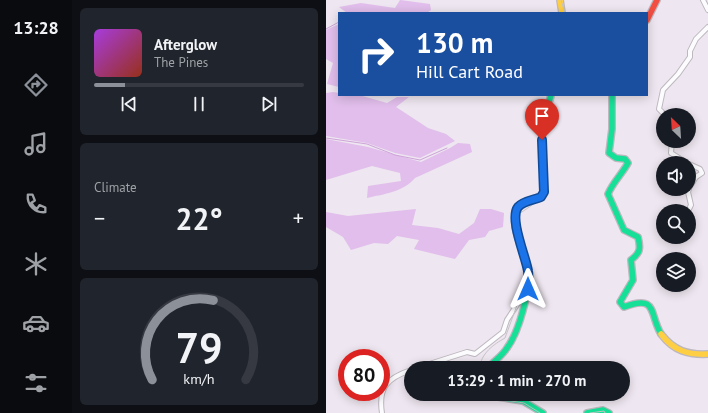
<!DOCTYPE html>
<html lang="en">
<head>
<meta charset="utf-8">
<style>
	body { margin:0; font-family:"PT Sans",sans-serif; background:#20242c; color:#f1f3f6; height:100vh; display:flex; flex-direction:column; font-size:15px; white-space:nowrap }
	* { box-sizing:border-box; margin:0 }
	p { font-size:13px; color:#9ea1a6 }
	.icon { flex:none; width:22px; height:22px; fill:none; stroke:currentColor; stroke-width:2; stroke-linecap:round; stroke-linejoin:round }
	.map { position:relative; flex:1; overflow:hidden }
	.details { display:flex; flex-direction:column; gap:8px; padding:8px; background:#0d0f14; width:254px }
	.details>* { flex:none }
	.guide { position:absolute; left:12px; top:12px; width:310px; height:84px; border-radius:0px; box-shadow:0 2px 10px #0003; background:#1a4fa0; color:#fff; overflow:hidden }
	.needle { width:26px; rotate:335deg }
	.fabs { position:absolute; left:330px; top:108px; display:grid; gap:8px }
	.fabs a { display:grid; place-items:center; width:40px; height:40px; border-radius:50%; background:#171b24; box-shadow:0 2px 10px #0003; font-size:20px }
	.speed { position:absolute; left:12px; top:349px; display:flex; gap:8px; font-size:20px; font-weight:700; text-align:center }
	.speed>* { display:grid; place-content:center; width:52px; height:52px; border-radius:50%; background:#171b24; box-shadow:0 2px 10px #0003; line-height:1 }
	.speed .limit { border:6px solid #d22; background:#fff; color:#111 }
	.pin { position:absolute; display:grid; place-items:center; width:34px; height:34px; color:#fff; margin:-41px -17px; border-radius:50% 50% 50% 0; rotate:-45deg; box-shadow:0 0 4px #0007 }
	.pin .icon { rotate:45deg }
	.me { position:absolute; width:44px; margin:-22px; rotate:0deg; stroke-linejoin:round; filter:drop-shadow(0 0 3px #0008) }
	.turn { display:flex; align-items:center; gap:14px; height:84px; padding:0 12px; font-size:18px }
	.turn .icon { width:52px; height:52px; stroke-width:2.5 }
	.turn b { display:block; font-size:28px; line-height:34px }
	.big { font-size:30px; font-weight:800; line-height:1.1 }
	.details .tile { flex:1; display:flex; flex-direction:column; justify-content:center; gap:6px; min-width:0; padding:0 14px; border-radius:6px; background:#20242c }
	.details .dial { align-items:center; gap:0 }
	.dial svg { height:104px; overflow:visible; fill:none; stroke:#363941; stroke-width:7; stroke-linecap:round; text-anchor:middle }
	.dial text { fill:#f1f3f6; stroke:none }
	.song { display:flex; align-items:center; gap:12px }
	.cover { width:48px; height:48px; border-radius:6px; background:linear-gradient(135deg,hsl(280 70% 55%),hsl(10 70% 35%)) }
	.played { height:4px; border-radius:2px; background:linear-gradient(90deg,#8c9099 15%,#363941 15%) }
	.keys { display:flex; justify-content:space-around; direction:ltr }
	.heat { display:flex; justify-content:space-between; align-items:center; font-size:22px; direction:ltr }
	.trip { position:absolute; left:78px; top:361px; width:226px; height:40px; border-radius:20px; background:#171b24; box-shadow:0 2px 10px #0003; font-weight:800; line-height:40px; text-align:center }
	main { display:flex; flex:1; min-height:0 }
	.tabs { display:flex; flex-direction:column; width:72px; justify-content:space-around; align-items:center; background:#090b0e; color:#9ea1a6 }
	.tabs .icon { width:28px; height:28px }
	.tabs .on { color:#8c9099 }
	.tabs b { font-size:18px; color:#f1f3f6 }
	.map>svg:first-child { display:block }
	.forest { fill:#e1beeb }
	.lines { fill:none; stroke-linecap:round; stroke-linejoin:round }
	.stream { stroke:#cea4d9; stroke-width:1 }
	.street-casing { stroke:#bdb7be; stroke-width:6 }
	.fast-casing { stroke:#bdb7be; stroke-width:8 }
	.slow-casing { stroke:#bdb7be; stroke-width:8 }
	.jam-casing { stroke:#bdb7be; stroke-width:8 }
	.street { stroke:#fcfbfd; stroke-width:4 }
	.fast { stroke:#16e098; stroke-width:5.5 }
	.slow { stroke:#ffcf43; stroke-width:5.5 }
	.jam { stroke:#f24e42; stroke-width:5.5 }
	.rail { stroke:#c6c4c6; stroke-width:1 }
	.route-casing { stroke:#114b97; stroke-width:10 }
	.route { stroke:#1a73e8; stroke-width:7 }
</style>
</head>
<body>
<main>
<nav class="tabs">
<b>13:28</b>
<svg class="icon on" aria-label="directions" viewBox="0 0 24 24"><path d="M12 3l9 9-9 9-9-9zM9 14v-3h6M13 9l2 2-2 2"/></svg>
<svg class="icon" aria-label="music" viewBox="0 0 24 24"><path d="M9 18V5l10-2v13"/><circle cx="6" cy="18" r="3"/><circle cx="16" cy="16" r="3"/></svg>
<svg class="icon" aria-label="phone" viewBox="0 0 24 24"><path d="M5 4h4l2 5-3 2q2 4 5 5l2-3 5 2v4C11 20 4 13 5 4z"/></svg>
<svg class="icon" aria-label="climate" viewBox="0 0 24 24"><path d="M12 3v18M4 7l16 10M4 17L20 7"/></svg>
<svg class="icon" aria-label="car" viewBox="0 0 24 24"><path d="M5 17H2v-5l4-1 3-4h7l3 4 3 1v5h-3M9 17h6M6 11h13"/><circle cx="7" cy="17" r="2"/><circle cx="17" cy="17" r="2"/></svg>
<svg class="icon" aria-label="filters" viewBox="0 0 24 24"><path d="M4 7h16M4 17h16"/><circle cx="9" cy="7" r="2"/><circle cx="15" cy="17" r="2"/></svg>
</nav>
<section class="details">
<div class="tile">
<div class="song"><i class="cover"></i><div><b>Afterglow</b><p>The Pines</p></div></div>
<div class="played"></div>
<div class="keys"><svg class="icon" aria-label="previous" viewBox="0 0 24 24"><path d="M18 5L8 12l10 7zM5 5v14"/></svg><svg class="icon" aria-label="pause" viewBox="0 0 24 24"><path d="M8 5v14M16 5v14"/></svg><svg class="icon" aria-label="next" viewBox="0 0 24 24"><path d="M6 5l10 7-10 7zM19 5v14"/></svg></div>
</div>
<div class="tile"><p>Climate</p>
<div class="heat"><a>−</a><b class="big">22°</b><a>+</a></div>
</div>
<div class="tile dial"><svg viewBox="0 0 100 80">
<path d="M14 69A42 42 0 1 1 86 69"/>
<path d="M14 69A42 42 0 0 1 61 8" stroke="#8c9099"/>
<text x="50" y="56" font-size="32" font-weight="700">79</text>
<text x="50" y="72" font-size="11">km/h</text>
</svg></div>
</section>
<div class="map">
<svg width="382" height="413" viewBox="0 0 382 413">
	<rect width="100%" height="100%" fill="#eee6f0"/>
	<path class="forest" d="M 74,0 L 104,4 L 105,10 L 101,13 L 21,13 L 13,7 L 35,3 L 69,8 Z
		M 13,24 L 13,87 L 1,84 L 7,63 L 0,59 L 0,30 Z
		M 7,92 L 13,93 L 13,95 L 33,95 L 61,103 L 71,97 L 83,97 L 70,107 L 102,128 L 120,134 L 129,141 L 94,158 L 69,153 L 41,143 L 0,136 L 0,93 Z
		M 0,139 L 42,147 L 95,162 L 124,148 L 132,143 L 144,144 L 146,152 L 89,178 C 77,192 58,194 41,198 L 42,186 L 75,181 L 74,173 L 46,166 L 0,180 Z
		M 90,209 L 86,225 L 112,228 L 133,234 L 148,223 L 154,209 L 165,209 L 178,213 L 177,227 L 163,231 L 159,237 L 143,240 L 129,259 L 88,249 L 93,240 L 71,236 L 62,244 L 48,243 L 25,250 L 17,237 L 0,227 L 0,212 L 22,216 Z"/>
	<g class="lines">
		<path class="stream" d="M 0,29 L 13,22
			M 0,138 L 41,144 L 69,155 L 94,160 L 121,148"/>
		<g class="street-casing">
			<path id="street" d="M 377,0 L 382,10
				M 339,115 L 333,109 L 337,90 L 352,74 L 364,57 L 364,51 L 370,39 L 382,27
				M 346,141 L 345,153 L 361,163
				M 363,164 L 374,169 L 376,173 L 370,177 L 363,188
				M 362,211 L 365,205 L 362,192 L 363,189
				M 91,368 L 141,352 L 149,354 L 177,332 L 181,320 L 198,294
				M 56,413 C 52,388 61,378 85,370"/>
		</g>
		<g class="fast-casing">
			<path id="fast" d="M 286,95 L 286,129 L 283,153 L 290,158 L 299,159 L 302,163 C 296,174 287,182 282,194 L 298,230 L 312,237 C 315,249 314,253 305,260 L 307,280 L 294,302 L 298,307 C 332,294 323,314 335,334
				M 162,368 C 168,361 176,356 181,348 C 193,332 205,289 202,269 C 199,251 183,228 191,209 C 196,198 212,202 218,192 L 216,127 L 225,95
				M 166,394 L 172,397 L 197,401 L 217,413
				M 261,413 L 277,410 L 283,413"/>
		</g>
		<g class="slow-casing">
			<path id="slow" d="M 234,0 L 236,13
				M 335,334 C 348,351 362,355 382,354"/>
		</g>
		<g class="jam-casing">
			<path id="jam" d="M 321,20 L 331,0"/>
		</g>
		<use href="#street" class="street"/>
		<use href="#fast" class="fast"/>
		<use href="#slow" class="slow"/>
		<use href="#jam" class="jam"/>
		<path class="rail" d="M 235,0 L 239,13
			M 154,368 C 154,354 168,344 179,338 L 201,278 L 194,244 L 193,214 L 215,199 L 220,193 L 219,127 L 229,95
			M 162,394 L 171,399 L 198,403 L 214,413
			M 264,413 L 278,411 L 279,413"/>
	</g>
	<g class="lines">
		<g class="route-casing">
			<path id="route" d="M 202,289 C 202,283 203,277 202,271 C 200,257 183,219 192,207 C 197,201 208,200 215,197 L 218,192 L 216,140"/>
		</g>
		<use href="#route" class="route"/>
	</g>
</svg>
<div class="fabs">
<a><svg class="needle" viewBox="-14 -14 28 28"><path d="M0-13l5 13h-10z" fill="#e53935"/><path d="M0 13l5-13h-10z" fill="#9ea1a6"/></svg></a>
<a><svg class="icon" aria-label="sound" viewBox="0 0 24 24"><path d="M4 9h4l5-4v14l-5-4H4zM17 9q2 3 0 6"/></svg></a>
<a><svg class="icon" aria-label="search" viewBox="0 0 24 24"><circle cx="10" cy="10" r="6"/><path d="M15 15l6 6"/></svg></a>
<a><svg class="icon" aria-label="layers" viewBox="0 0 24 24"><path d="M12 4l9 5-9 5-9-5zM3 14l9 5 9-5"/></svg></a>
</div>
<div class="speed"><div class="limit">80</div></div>
<div class="pin" style="left:216px;top:140px;background:#d93025"><svg class="icon" aria-label="arrive" viewBox="0 0 24 24"><path d="M6 21V4h12l-3 4 3 4H6"/></svg></div>
<svg class="me" style="left:202px;top:289px" viewBox="-20 -20 40 40"><path d="M0-17L14 15 0 8-14 15z" fill="#1a73e8" stroke="#fff" stroke-width="4"/></svg>
<div class="trip">13:29 · 1 min · 270 m</div>
<div class="guide">
<div class="turn"><svg class="icon" aria-label="right" viewBox="0 0 24 24"><path d="M7 20v-9h11M14 6l5 5-5 5"/></svg><div><b>130 m</b>Hill Cart Road</div></div>
</div>
</div>
</main>
</body>
</html>
